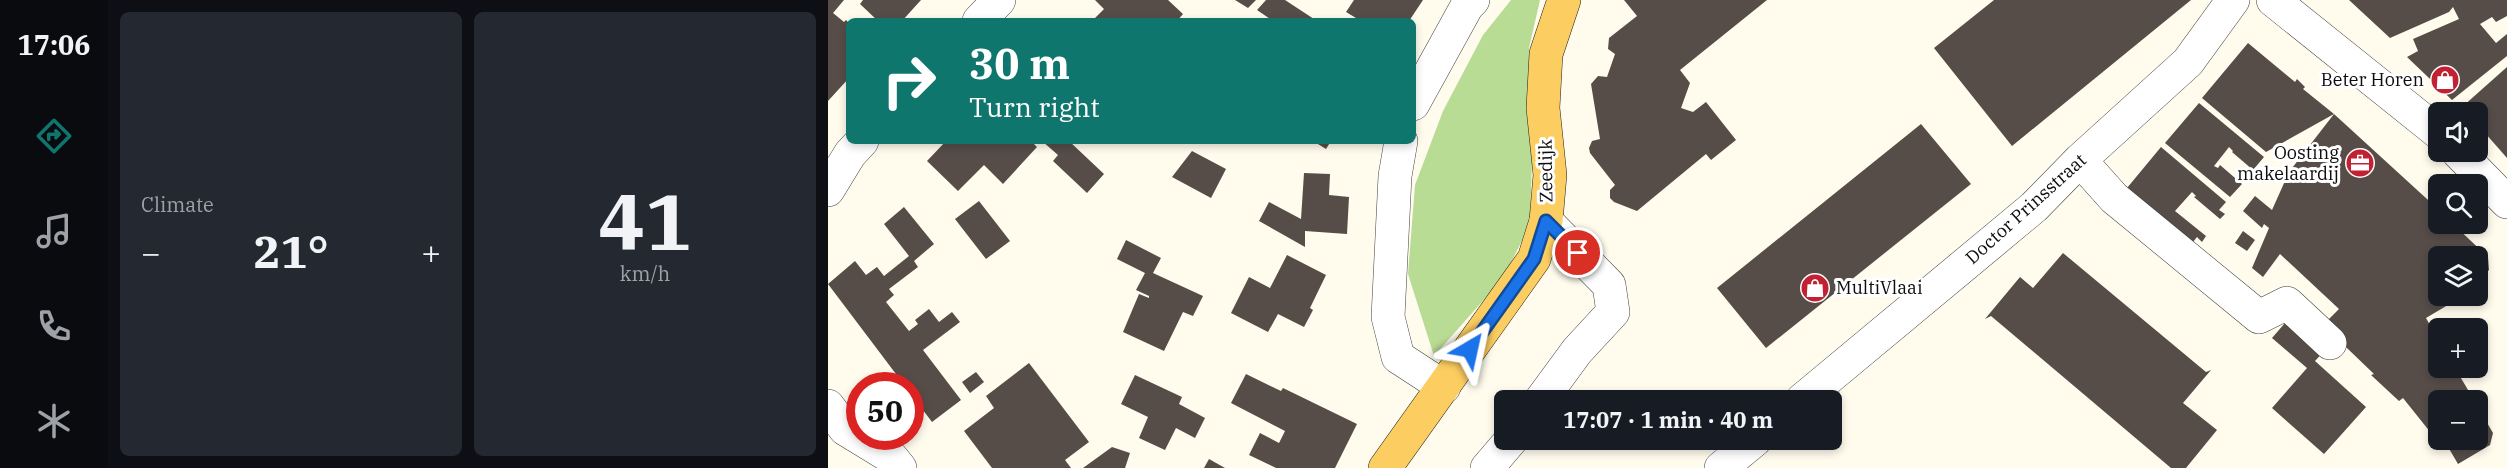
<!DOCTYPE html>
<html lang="en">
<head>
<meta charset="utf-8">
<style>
	body { margin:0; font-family:"IBM Plex Serif",serif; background:#242831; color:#f1f3f6; height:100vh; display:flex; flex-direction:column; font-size:22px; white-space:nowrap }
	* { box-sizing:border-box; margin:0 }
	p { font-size:20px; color:#9ea1a6 }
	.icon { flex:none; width:33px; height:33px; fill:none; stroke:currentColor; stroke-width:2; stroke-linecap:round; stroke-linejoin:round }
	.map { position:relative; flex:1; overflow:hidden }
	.sheet { display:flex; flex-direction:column; gap:12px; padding:12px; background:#0d0f14; width:720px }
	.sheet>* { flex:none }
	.banner { position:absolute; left:18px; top:18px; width:570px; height:126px; border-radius:9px; box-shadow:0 3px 9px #0003; background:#0f766e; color:#fff; overflow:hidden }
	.tools { position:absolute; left:1600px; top:102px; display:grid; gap:12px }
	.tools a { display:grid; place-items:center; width:60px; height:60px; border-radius:9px; background:#171b24; box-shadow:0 3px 9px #0003; font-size:30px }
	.speed { position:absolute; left:18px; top:372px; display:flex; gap:12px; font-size:30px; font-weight:700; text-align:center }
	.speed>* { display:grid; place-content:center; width:78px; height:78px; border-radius:50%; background:#171b24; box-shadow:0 3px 9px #0003; line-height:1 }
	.speed .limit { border:9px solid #d22; background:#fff; color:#111 }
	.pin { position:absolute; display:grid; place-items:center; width:51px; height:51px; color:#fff; margin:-26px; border:3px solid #fff; border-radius:50%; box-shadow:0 2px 6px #0007 }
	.me { position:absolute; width:66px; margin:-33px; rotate:36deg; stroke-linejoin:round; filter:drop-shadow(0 0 4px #0008) }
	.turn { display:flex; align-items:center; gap:21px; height:126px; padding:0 24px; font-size:27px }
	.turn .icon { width:78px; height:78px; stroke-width:2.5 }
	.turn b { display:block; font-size:42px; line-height:51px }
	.big { font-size:45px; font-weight:800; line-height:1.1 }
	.sheet .tile { flex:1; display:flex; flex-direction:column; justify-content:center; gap:9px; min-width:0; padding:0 21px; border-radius:9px; background:#242831 }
	.sheet .dial { align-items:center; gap:0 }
	.dial b { font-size:78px; line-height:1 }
	.heat { display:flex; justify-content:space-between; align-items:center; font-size:33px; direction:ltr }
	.sheet .tiles { flex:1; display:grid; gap:12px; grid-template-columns:repeat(2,1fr) }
	.trip { position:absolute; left:666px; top:390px; width:348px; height:60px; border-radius:9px; background:#171b24; box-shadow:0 3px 9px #0003; font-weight:800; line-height:60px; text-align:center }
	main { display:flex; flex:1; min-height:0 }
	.menu { display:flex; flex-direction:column; width:108px; justify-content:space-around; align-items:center; background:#090b0e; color:#9ea1a6 }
	.menu .icon { width:42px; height:42px }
	.menu .selected { color:#0f766e }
	.menu b { font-size:27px; color:#f1f3f6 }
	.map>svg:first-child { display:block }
	.forest { fill:#b9dc95 }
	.building { fill:#564d49 }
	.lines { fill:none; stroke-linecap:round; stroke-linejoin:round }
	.minor-casing { stroke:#404040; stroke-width:34 }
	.major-casing { stroke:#1e1e1e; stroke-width:34 }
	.minor { stroke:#fff; stroke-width:33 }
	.major { stroke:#fccd60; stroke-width:33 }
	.route-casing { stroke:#114b97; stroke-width:15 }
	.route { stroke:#1a73e8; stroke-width:10 }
	.labels { text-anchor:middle; stroke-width:6; stroke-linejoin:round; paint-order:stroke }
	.poi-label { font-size:18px; fill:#0d0d0d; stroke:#fff; text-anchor:end }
	.street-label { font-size:18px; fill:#0d0d0d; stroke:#fff }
</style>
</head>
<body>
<main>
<nav class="menu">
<b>17:06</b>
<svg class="icon selected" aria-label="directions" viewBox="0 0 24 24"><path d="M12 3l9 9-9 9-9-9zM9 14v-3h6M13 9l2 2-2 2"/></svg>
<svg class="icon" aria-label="music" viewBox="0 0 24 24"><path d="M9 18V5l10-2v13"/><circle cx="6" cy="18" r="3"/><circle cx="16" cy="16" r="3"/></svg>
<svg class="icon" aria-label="phone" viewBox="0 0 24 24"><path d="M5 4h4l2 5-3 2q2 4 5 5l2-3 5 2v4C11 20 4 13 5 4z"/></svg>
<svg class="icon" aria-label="climate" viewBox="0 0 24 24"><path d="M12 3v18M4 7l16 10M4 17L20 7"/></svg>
</nav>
<section class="sheet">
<div class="tiles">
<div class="tile"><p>Climate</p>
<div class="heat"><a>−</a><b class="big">21°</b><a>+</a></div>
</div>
<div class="tile dial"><b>41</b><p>km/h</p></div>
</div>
</section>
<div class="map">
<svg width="1679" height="468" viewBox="0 0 1679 468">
	<rect width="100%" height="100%" fill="#fffbed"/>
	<path class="forest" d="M 683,0 L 712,0 L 701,48 L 704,160 L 702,225 L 675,278 L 606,356 L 580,274 L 587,185 L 615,111 L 655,35 Z"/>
	<path class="building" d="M 0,0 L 16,0 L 5,13 L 16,22 L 18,20 L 21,23 L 21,78 L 0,101 Z
		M 35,0 L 93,0 L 74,21 L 50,21 L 32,4 Z
		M 267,0 L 340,0 L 355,14 L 349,21 L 264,21 L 276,9 Z
		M 407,0 L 428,0 L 420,8 Z
		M 438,0 L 457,0 L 489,21 L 445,21 L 429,10 Z
		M 526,0 L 595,0 L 581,21 L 526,21 L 528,18 L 518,12 Z
		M 796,0 L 939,0 L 852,70 L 862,83 L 853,108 L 865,112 L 878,102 L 908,140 L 883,160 L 878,154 L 809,211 L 786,202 L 782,198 L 782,190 L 787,185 L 762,153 L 761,148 L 764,141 L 772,139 L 763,84 L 770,76 L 779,77 L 787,54 L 780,49 L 781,38 L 809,16 Z
		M 1166,0 L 1363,0 L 1184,146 L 1106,48 Z
		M 1521,0 L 1679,0 L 1679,16 L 1668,22 L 1664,17 L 1652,24 L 1668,43 L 1679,34 L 1679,56 L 1624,100 L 1579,57 L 1590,51 L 1585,39 L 1631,19 L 1625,7 L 1621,12 L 1562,38 Z
		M 1420,43 L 1467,82 L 1469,79 L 1477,87 L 1475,89 L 1506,114 L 1438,152 L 1374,98 Z
		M 1679,67 L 1679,158 L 1650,125 L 1650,112 L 1639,112 L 1634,107 Z
		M 1371,103 L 1436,157 L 1425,170 L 1404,152 L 1405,151 L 1401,147 L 1394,156 L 1386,166 L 1390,168 L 1392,165 L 1414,184 L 1402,197 L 1337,143 Z
		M 1506,114 L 1611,210 L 1611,224 L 1625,224 L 1660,257 L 1661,270 L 1650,281 L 1650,256 L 1611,256 L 1611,296 L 1635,296 L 1598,318 L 1611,341 L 1611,368 L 1627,368 L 1646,400 L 1611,400 L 1611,428 L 1603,433 L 1575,398 L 1571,401 L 1543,375 L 1546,374 L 1495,325 L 1511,309 L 1452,254 L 1435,277 L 1424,268 L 1441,228 L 1436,224 L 1434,228 L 1415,211 L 1427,196 L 1444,210 L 1461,172 Z
		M 1093,124 L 1143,184 L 938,348 L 889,288 Z
		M 118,141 L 203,141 L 209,147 L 175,184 L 156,165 L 130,191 L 99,161 Z
		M 214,141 L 241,141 L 276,174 L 259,193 L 225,161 L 230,155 Z
		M 485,141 L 503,141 L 498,149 Z
		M 1333,147 L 1398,202 L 1391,210 L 1397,214 L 1392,219 L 1366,197 L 1368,196 L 1364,192 L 1347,211 L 1378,236 L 1374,242 L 1369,237 L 1361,247 L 1299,188 Z
		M 364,151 L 398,169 L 383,198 L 344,177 Z
		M 476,173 L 502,174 L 501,195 L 521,197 L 519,234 L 477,231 L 477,247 L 431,221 L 441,202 L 473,219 Z
		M 151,201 L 182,241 L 158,259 L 127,219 Z
		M 76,207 L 106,244 L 86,261 L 90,267 L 61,289 L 66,295 L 58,302 L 81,331 L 90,324 L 87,320 L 101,309 L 111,322 L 124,312 L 132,322 L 95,350 L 133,400 L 104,422 L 82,393 L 82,386 L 77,386 L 0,284 L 27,261 L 38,275 L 49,267 L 56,276 L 81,256 L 56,224 Z
		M 1415,231 L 1427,240 L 1419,251 L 1407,243 Z
		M 298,240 L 333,258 L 325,273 L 375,296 L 365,316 L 355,312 L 336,351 L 295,332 L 311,294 L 321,298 L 321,296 L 308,290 L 317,273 L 289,259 Z
		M 1235,253 L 1378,372 L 1383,370 L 1355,403 L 1389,430 L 1358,468 L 1343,468 L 1163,316 L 1157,319 L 1192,277 L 1205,288 Z
		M 459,255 L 498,275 L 482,308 L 485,310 L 476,327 L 450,314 L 440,332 L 403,313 L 421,277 L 442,288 Z
		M 1463,316 L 1499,348 L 1487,361 L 1538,407 L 1496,454 L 1444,408 L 1479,368 L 1444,338 Z
		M 201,363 L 261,442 L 237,460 L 243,468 L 164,468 L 136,431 L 166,408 L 158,396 Z
		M 148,372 L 156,382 L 142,393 L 134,382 Z
		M 418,374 L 453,391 L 455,388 L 529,424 L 507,468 L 448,468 L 421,455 L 432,433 L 451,443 L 457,431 L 403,403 Z
		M 307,375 L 354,397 L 351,404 L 377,418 L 367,438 L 348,428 L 337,450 L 311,438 L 320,417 L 293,404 Z
		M 1650,407 L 1665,433 L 1662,445 L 1630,464 L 1616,440 L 1650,440 Z
		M 284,447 L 302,453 L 297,468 L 255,468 Z
		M 381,459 L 397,468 L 376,468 Z"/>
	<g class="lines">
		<g class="minor-casing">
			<path id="minor" d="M 1445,0 L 1611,133
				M 151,21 L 171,0
				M 585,104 L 639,6 L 645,0
				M 573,141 L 567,176 L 560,317 L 570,357 L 616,387
				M 1630,152 L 1679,202
				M 1252,160 L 1286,198 L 1431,317 L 1459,303 L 1502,343
				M 0,190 L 22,154 L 34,141
				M 713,400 L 749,351 L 785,312 L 781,285 L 718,221
				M 974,400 L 1206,207 L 1252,160 L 1360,62 L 1405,0
				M 0,406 L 17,429 L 63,457 L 72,468
				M 659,468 L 683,440
				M 893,468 L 927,440"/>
		</g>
		<g class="major-casing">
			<path id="major" d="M 557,468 L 706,259 L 718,221 L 722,175 L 715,108 L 718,54 L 736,0"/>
		</g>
		<use href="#minor" class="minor"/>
		<use href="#major" class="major"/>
	</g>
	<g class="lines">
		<g class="route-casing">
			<path id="route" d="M 642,349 L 706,259 L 718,221 L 750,253"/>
		</g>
		<use href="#route" class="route"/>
	</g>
	<defs>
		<g id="shop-disc" transform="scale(1.5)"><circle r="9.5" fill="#c12132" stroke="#fff"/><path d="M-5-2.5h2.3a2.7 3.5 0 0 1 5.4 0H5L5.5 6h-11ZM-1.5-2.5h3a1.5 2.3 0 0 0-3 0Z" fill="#fff"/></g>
		<g id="office-disc" transform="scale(1.5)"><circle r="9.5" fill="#c12132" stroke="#fff"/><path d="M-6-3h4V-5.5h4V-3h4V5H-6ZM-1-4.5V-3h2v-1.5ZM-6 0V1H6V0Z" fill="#fff"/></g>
	</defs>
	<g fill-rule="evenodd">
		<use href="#shop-disc" x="1617" y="80"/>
		<use href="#office-disc" x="1532" y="163"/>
		<use href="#shop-disc" x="987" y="288"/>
	</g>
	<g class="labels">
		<g class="poi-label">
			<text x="1596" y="86">Beter Horen</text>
			<text x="1511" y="159">Oosting<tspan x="1511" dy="21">makelaardij</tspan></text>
			<text x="1008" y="294" text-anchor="start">MultiVlaai</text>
		</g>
		<g class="street-label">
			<text transform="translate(718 171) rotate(-91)" y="6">Zeedijk</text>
			<text transform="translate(1198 209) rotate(-42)" y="6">Doctor Prinsstraat</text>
		</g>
	</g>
</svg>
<div class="tools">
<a><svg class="icon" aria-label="sound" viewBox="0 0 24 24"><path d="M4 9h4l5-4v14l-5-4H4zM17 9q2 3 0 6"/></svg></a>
<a><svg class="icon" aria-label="search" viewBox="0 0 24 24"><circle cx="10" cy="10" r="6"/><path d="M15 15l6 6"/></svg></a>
<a><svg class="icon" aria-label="layers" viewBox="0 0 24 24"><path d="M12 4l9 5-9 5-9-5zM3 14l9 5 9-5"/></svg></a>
<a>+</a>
<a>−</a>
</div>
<div class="speed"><div class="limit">50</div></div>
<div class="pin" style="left:750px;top:253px;background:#d93025"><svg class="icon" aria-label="arrive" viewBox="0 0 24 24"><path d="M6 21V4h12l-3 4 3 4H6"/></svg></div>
<svg class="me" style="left:642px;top:349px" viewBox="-20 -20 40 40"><path d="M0-17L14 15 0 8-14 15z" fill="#1a73e8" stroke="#fff" stroke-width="4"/></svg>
<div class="trip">17:07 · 1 min · 40 m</div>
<div class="banner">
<div class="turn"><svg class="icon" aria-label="right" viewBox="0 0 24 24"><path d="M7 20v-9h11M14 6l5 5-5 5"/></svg><div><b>30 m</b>Turn right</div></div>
</div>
</div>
</main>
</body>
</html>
